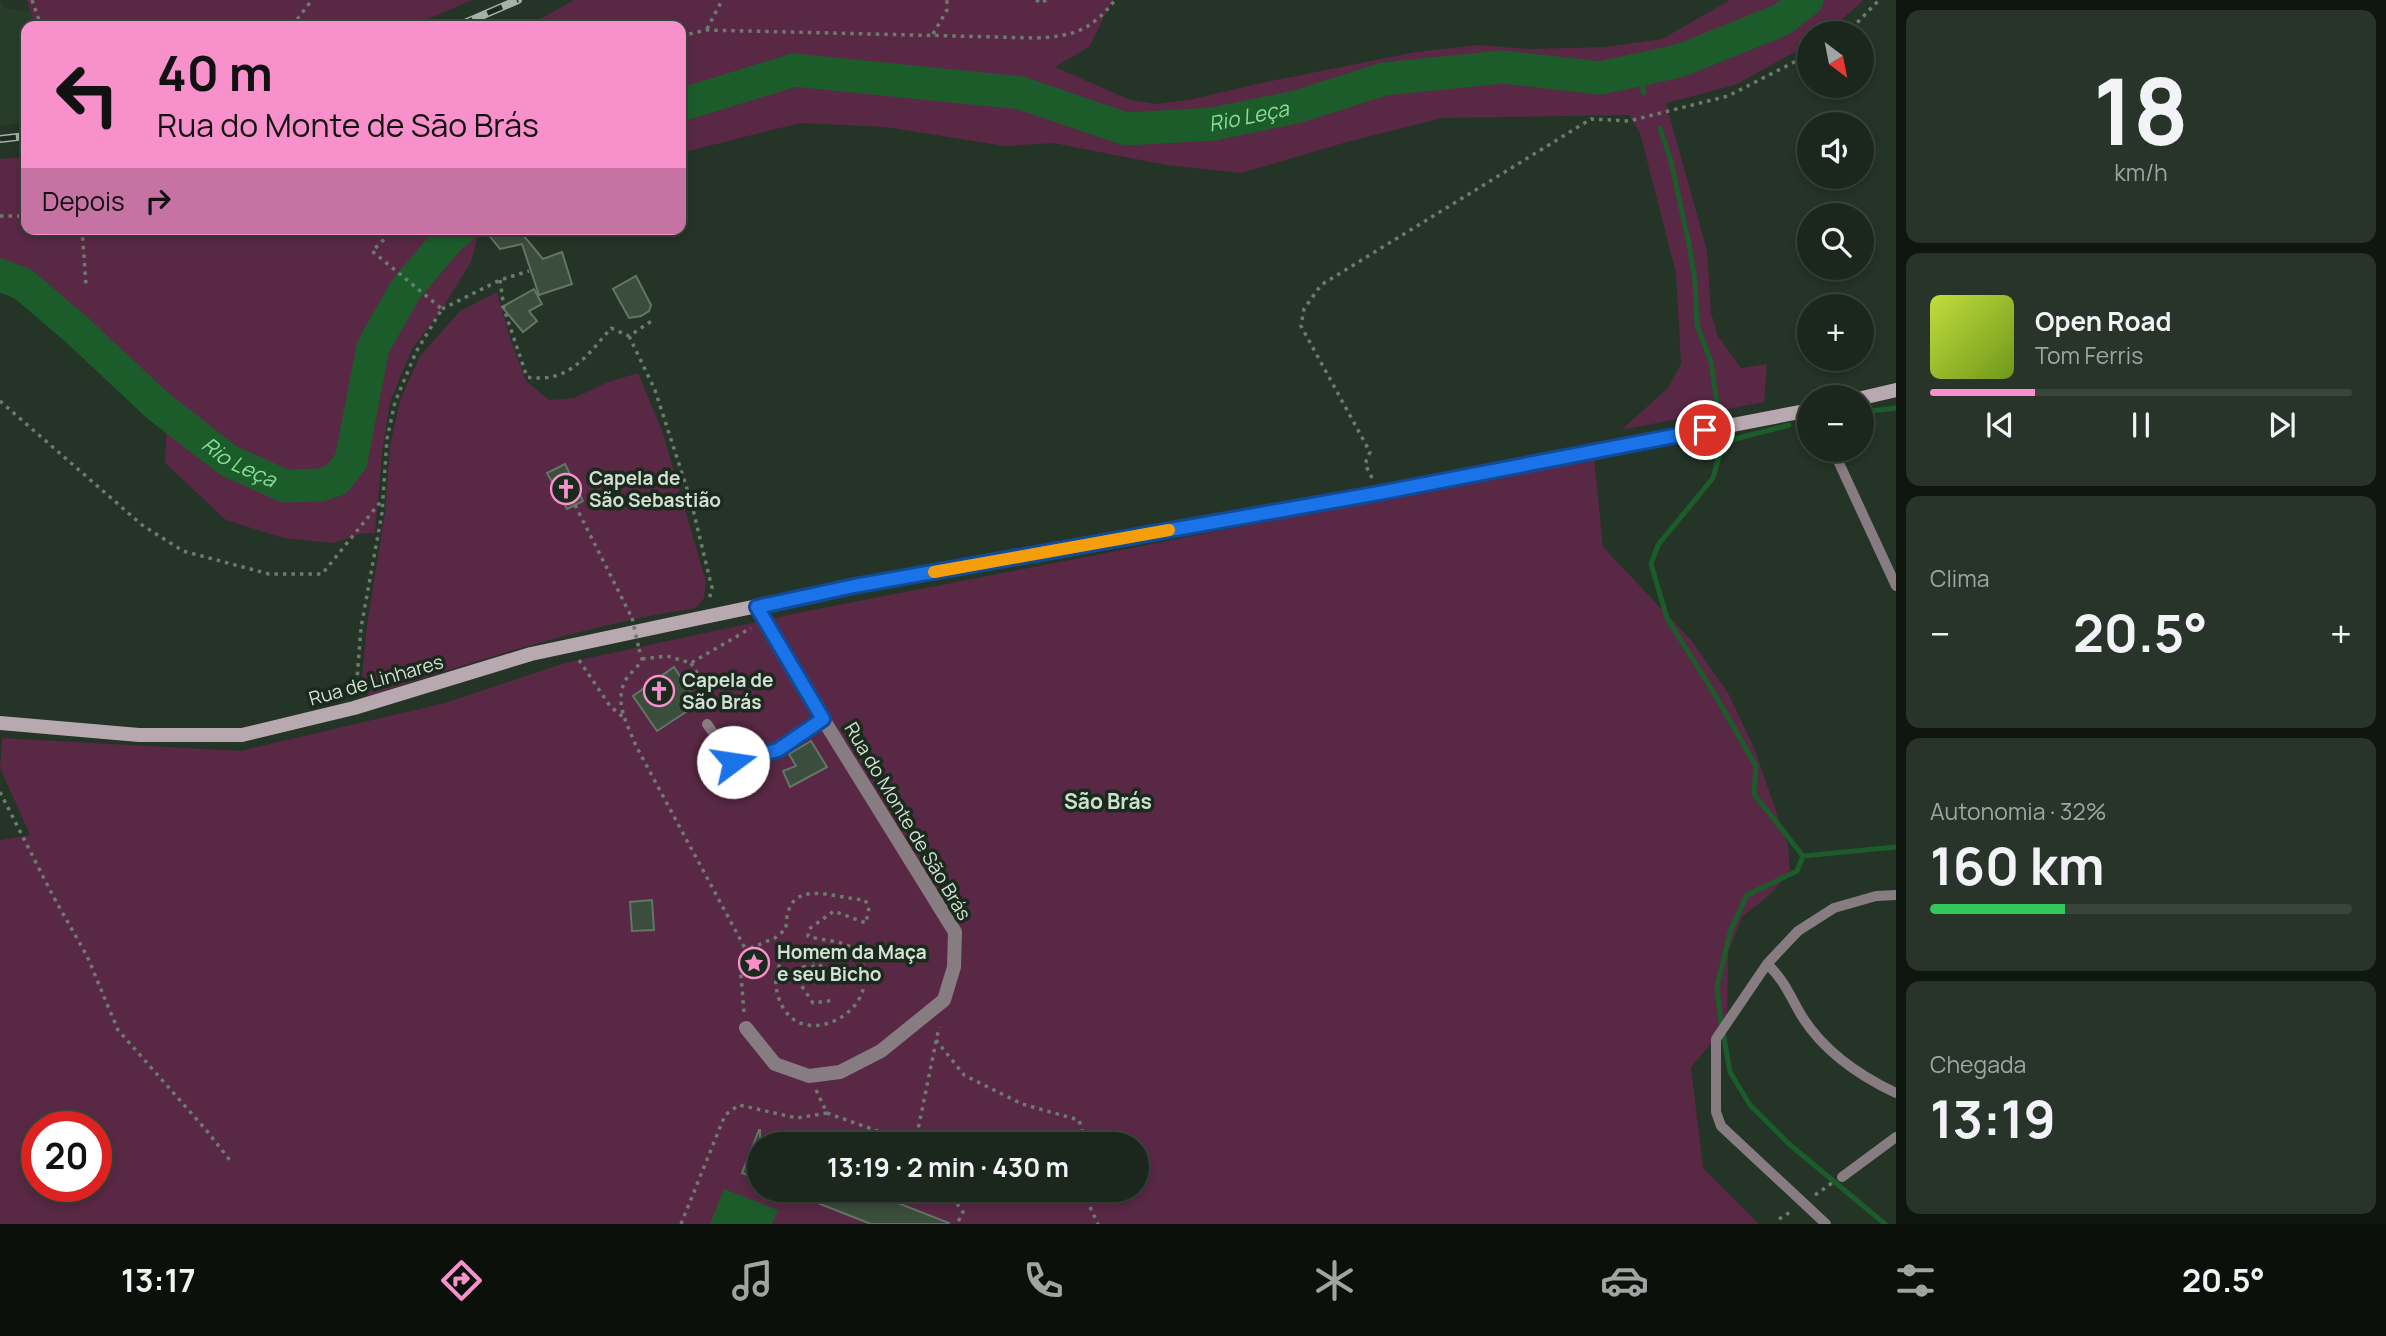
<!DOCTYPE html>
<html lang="pt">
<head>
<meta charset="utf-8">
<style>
	body { margin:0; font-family:Manrope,sans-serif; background:#283329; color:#f1f3f6; height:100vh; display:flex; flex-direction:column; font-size:26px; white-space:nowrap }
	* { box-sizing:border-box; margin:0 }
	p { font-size:23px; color:#a0a5a3 }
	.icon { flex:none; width:38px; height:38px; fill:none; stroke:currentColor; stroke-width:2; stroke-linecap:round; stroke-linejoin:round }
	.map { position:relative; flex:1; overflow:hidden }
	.side { display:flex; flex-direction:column; gap:10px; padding:10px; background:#0f150f; width:490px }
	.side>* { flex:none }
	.guide { position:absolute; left:21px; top:21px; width:665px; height:214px; border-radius:14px; box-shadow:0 4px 10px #0003,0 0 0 2px #39443b; background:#f890cc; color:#111; overflow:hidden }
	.needle { width:46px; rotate:148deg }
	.fabs { position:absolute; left:1797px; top:21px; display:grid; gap:14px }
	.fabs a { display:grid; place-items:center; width:77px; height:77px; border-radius:50%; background:#1b271c; box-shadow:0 4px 10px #0003,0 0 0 2px #39443b; font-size:35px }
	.speed { position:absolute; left:21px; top:1111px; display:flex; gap:14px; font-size:35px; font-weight:700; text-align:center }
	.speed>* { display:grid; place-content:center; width:91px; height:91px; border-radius:50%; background:#1b271c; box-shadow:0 4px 10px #0003,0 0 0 2px #39443b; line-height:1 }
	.speed .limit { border:10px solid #d22; background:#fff; color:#111 }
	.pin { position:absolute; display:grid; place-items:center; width:60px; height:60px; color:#fff; margin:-30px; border:4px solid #fff; border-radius:50%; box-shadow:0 2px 7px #0007 }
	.me { position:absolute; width:77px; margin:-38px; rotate:76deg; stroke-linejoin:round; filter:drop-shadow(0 0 5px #0008) }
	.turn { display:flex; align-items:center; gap:24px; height:147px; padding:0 21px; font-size:32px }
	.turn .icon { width:91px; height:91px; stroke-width:2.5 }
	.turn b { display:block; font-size:49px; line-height:60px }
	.then { display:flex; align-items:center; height:66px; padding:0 21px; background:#0003; gap:14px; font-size:26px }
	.big { font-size:52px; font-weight:700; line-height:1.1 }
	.side .card { flex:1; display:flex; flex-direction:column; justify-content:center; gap:10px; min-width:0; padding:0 24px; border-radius:14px; background:#283329 }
	.side .dial { align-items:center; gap:0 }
	.dial b { font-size:91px; line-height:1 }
	.song { display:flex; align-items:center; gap:21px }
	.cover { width:84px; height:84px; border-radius:10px; background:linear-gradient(135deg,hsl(70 70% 55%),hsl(80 70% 35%)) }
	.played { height:7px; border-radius:4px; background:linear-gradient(90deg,#f890cc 25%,#39443b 25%) }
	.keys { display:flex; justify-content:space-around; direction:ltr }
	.heat { display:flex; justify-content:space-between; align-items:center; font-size:38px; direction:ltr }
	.charge { height:10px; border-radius:5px; background:linear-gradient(90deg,#34c759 32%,#39443b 0) }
	.trip { position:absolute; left:747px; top:1132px; width:402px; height:70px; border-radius:35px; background:#1b271c; box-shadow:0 4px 10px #0003,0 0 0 2px #39443b; font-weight:700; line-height:70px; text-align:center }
	.dock { display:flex; height:112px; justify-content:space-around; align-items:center; background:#0b100b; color:#a0a5a3 }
	.dock .icon { width:49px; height:49px }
	.dock .selected { color:#f890cc }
	.dock b { font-size:32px; color:#f1f3f6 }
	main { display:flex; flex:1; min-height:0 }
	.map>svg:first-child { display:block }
	.built { fill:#273d2a }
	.green { fill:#592845; fill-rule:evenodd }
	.water { fill:#1c5c2b }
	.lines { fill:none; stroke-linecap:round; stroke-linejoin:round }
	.stream { stroke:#1c5c2b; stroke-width:5 }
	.river { stroke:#1c5c2b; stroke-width:33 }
	.building { fill:#3b4d3d; stroke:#637565; stroke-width:2 }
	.path { stroke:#6d7b6f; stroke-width:3.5; stroke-dasharray:3.5 5; stroke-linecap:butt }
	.service { stroke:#877c82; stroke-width:10 }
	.minor { stroke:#877c82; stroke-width:14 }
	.secondary { stroke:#b8a8b0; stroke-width:14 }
	.rail-casing { stroke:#a5b2a6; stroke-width:8 }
	.rail { stroke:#1a2a1c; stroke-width:5; stroke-dasharray:16; stroke-linecap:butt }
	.path-bridge { stroke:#6d7b6f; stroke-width:3.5; stroke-dasharray:3.5 5; stroke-linecap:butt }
	.route-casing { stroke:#114b97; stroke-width:18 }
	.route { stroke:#1a73e8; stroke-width:12 }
	.slow { stroke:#f59e0b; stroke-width:12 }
	.labels { text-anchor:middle; stroke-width:7; stroke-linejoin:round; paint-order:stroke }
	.poi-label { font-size:19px; font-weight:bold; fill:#d4dfd5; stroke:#1a2a1c; text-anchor:start }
	.street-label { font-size:19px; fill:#d4dfd5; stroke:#1a2a1c }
	.water-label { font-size:21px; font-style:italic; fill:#88df96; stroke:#1a2a1c }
	.neighbourhood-label { font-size:21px; font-weight:bold; fill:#cde1cf; stroke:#1a2a1c }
</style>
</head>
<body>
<main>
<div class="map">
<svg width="1896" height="1224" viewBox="0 0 1896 1224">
	<rect width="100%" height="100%" fill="#243426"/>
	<path class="built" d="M 0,0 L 6,9 L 30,11 L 35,26 L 26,26 L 26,122 L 0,126 Z"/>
	<path class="green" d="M 27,0 L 472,0 L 433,17 L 402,26 L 35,26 Z
		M 574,0 L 1113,0 L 1089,47 L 1055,67 L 1130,100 L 1157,104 L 1193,99 L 1261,83 L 1416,52 L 1478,45 L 1530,49 L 1604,47 L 1662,39 L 1730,0 L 1864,0 L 1826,33 L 1810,33 L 1809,44 L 1735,85 L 1666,103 L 1707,251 L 1711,313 L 1718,336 L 1741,368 L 1767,364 L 1764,402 L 1621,430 L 1667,389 L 1681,364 L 1676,273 L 1640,133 L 1629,115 L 1442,118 L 1347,142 L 1241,173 L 1166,165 L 1053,143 L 1004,146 L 886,127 L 800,123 L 681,153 L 681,26 L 528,26 Z
		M 26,157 L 26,229 L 482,229 L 479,231 L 471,262 L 442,309 L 412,349 L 390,402 L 382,453 L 375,533 L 363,533 L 333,543 L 283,538 L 226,520 L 165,463 L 168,395 L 54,290 L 0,259 L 0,159 Z
		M 497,292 L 510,338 L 526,381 L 549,400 L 574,398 L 608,382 L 638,373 L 663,433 L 706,582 L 704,598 L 696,608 C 584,625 476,661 369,696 L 363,691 L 361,686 L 367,625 L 385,512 L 390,446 L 400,400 L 420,356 L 460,311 Z
		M 1594,458 L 1603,547 L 1691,640 L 1728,693 L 1755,750 L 1788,846 L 1790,871 L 1772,893 L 1742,917 L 1728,952 L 1727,1025 L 1691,1067 L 1703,1168 L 1759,1224 L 0,1224 L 0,840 L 30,835 L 0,768 L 2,738 L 240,751 L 445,703 L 565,663 L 802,612 ZM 37,1127 L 96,1127 L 96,1186 L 37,1186 ZM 760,1144 L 1138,1144 L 1138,1190 L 760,1190 Z"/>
	<path class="water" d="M 724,1189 L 778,1210 L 772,1224 L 710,1224 Z"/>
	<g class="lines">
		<path class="stream" d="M 1638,70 L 1644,93
			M 1660,128 L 1671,161 L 1689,244 L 1695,281 L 1697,325 L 1711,362 L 1717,403
			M 1862,412 L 1896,408
			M 1789,425 L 1723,442 L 1713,478 L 1658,545 L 1651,564 L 1667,618 L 1714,693 L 1756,766 L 1754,794 L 1803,856 L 1896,847
			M 1803,856 L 1797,871 L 1747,895 L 1731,929 L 1717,986 L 1720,1015 L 1730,1072 L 1750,1105 L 1788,1143 L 1885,1224"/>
		<g class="river">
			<path id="s1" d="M 681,105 L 794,70 L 1021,93 L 1126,129 L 1213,124 L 1296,107 L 1384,79 L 1502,67 L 1600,78 L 1679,61 L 1781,20 L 1807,0"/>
			<path id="s2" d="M 0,275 L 23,284 L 77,330 L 158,406 L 229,461 L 285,486 L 320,485 L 336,480 L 351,461 L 373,347 L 406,289 L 449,238 L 460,229"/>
		</g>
	</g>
	<path class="building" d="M 484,229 L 518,229 L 543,259 L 562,252 L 572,284 L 539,295 L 522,244 L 500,249 Z
		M 636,276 L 651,305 L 649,311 L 641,316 L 629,318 L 613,289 Z
		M 534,289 L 542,304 L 529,311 L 537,321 L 523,332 L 502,307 Z
		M 565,464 L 583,501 L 567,509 L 547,473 Z
		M 674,667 L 698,704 L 657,731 L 633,696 Z
		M 811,741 L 827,767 L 790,787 L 783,771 L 796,766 L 789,754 Z
		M 652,900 L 654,930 L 632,931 L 630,902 Z
		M 759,1130 L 760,1130 L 760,1180 L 742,1173 Z
		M 865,1190 L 949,1223 L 948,1224 L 871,1224 L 787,1191 Z"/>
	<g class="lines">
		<path class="path" d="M 32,0 L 41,26
			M 1036,0 L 1041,3 L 1046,0
			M 292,26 L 312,0
			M 707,29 L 722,0
			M 1844,33 L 1853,27 L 1879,0
			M 933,34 L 947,10 L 947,0
			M 681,36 L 706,30 L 1037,38 C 1075,36 1091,30 1115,0
			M 0,216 L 26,216
			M 82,229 L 86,285
			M 500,280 L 504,309 L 527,377 C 568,384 587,356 611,328 L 629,336 L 653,320
			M 442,309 L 500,280 L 529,271
			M 629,336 L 655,390 L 691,501 L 712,588 L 709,600
			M 0,401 L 142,525 L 183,551 L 269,574 L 322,574 L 382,500
			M 1372,478 L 1365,464 L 1370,452 L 1301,326 L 1304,309 L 1321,285 L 1591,119 L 1629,121 L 1728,96 L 1810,54
			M 575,505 L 631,616
			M 639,649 L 642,659 C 639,667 630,672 625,681 C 614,704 628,725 636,746 L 746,950
			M 642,659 L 667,656 L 691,663 L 751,628
			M 579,660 L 610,706 L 624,718
			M 691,663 L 714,700 L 711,710
			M 356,692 L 361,628 L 382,513 L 387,439 L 395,402 L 416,352 L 442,309 L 372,251 L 395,229
			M 0,792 L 53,896 L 87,956 L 118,1030 L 207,1131 L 232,1163
			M 744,1012 L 740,964 L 746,950 L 775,938 L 786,929 C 786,875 831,898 865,900 L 869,907 L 866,923 L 834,911 L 809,929 L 808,936 C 822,941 842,940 854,949 C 863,957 864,968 864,979 C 866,1007 830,1032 803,1024 C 782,1018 772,990 777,970 C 779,964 786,958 789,953 L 803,955 L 821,966 L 803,967 L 797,979 L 813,1003 L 835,1000
			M 936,1040 L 964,1075 L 1022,1104 L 1079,1120 L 1086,1144
			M 827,1113 L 914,1144
			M 915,1144 L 939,1027
			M 947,1190 L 963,1212 L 957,1224
			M 1090,1190 L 1090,1207 L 1098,1224
			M 1815,1195 L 1832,1183
			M 1779,1219 L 1792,1211
			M 681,1224 L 725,1115 L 739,1105 L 797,1118 L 827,1113 L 816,1090"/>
		<path class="service" d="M 1833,450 L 1896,586
			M 707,724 L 734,762 L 778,750 L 823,719
			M 1767,964 C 1785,980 1791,999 1803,1018 C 1825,1052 1860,1076 1896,1093
			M 1842,1177 L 1896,1137
			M 1826,1224 L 1721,1126 L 1716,1112 L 1716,1039 L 1767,964 L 1798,931 L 1834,908 L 1876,896 L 1896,895"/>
		<path class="minor" d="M 746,1028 L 775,1064 L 809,1076 L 840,1072 L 881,1051 L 944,1000 L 954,967 L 955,932 L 823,719 L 757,607"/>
		<path class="secondary" d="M 1862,398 L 1896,390
			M 0,723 L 139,735 L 242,735 L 354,708 L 531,654 L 700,618 L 854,586 L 1379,493 L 1810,410"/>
		<g class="rail-casing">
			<path id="rail" d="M 458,26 L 518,0
				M 0,139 L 26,136"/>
		</g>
		<use href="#rail" class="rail"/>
		<path class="path-bridge" d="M 632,618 L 639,649"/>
	</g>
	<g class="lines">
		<g class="route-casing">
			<path id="route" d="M 733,762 L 778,750 L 823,719 L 757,607 L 854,586 L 1379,493 L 1705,430"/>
		</g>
		<use href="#route" class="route"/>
		<path class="slow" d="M 934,572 L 1169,530"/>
	</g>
	<defs>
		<g id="church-ring" transform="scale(1.575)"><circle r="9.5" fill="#1a2a1c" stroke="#f890cc" stroke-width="1.5"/><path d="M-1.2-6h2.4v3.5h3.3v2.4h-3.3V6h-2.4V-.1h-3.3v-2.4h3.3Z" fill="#f890cc"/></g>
		<g id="sight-ring" transform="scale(1.575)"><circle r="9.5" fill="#1a2a1c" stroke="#f890cc" stroke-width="1.5"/><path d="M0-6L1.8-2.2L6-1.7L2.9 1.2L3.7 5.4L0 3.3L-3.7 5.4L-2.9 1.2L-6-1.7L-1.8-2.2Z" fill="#f890cc"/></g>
	</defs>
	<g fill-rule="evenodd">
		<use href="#church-ring" x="566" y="489"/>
		<use href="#church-ring" x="659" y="691"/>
		<use href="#sight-ring" x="754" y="963"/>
	</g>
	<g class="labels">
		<g class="poi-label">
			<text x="589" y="485">Capela de<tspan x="589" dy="22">São Sebastião</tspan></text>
			<text x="682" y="687">Capela de<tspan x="682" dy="22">São Brás</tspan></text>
			<text x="777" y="959">Homem da Maça<tspan x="777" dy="22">e seu Bicho</tspan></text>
		</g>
		<g class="street-label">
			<text transform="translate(376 680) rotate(-16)" y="7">Rua de Linhares</text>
			<text transform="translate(908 821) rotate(59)" y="7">Rua do Monte de São Brás</text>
		</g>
		<g class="water-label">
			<text dy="7" stroke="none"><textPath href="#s1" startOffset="581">Rio Leça</textPath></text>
			<text dy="7" stroke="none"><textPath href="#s2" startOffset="306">Rio Leça</textPath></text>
		</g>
		<g class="neighbourhood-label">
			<text x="1108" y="809">São Brás</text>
		</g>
	</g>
</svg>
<div class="fabs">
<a><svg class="needle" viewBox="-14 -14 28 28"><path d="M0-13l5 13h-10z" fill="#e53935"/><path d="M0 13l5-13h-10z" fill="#a0a5a3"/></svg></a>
<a><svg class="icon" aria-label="sound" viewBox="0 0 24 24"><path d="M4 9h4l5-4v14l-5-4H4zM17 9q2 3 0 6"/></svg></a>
<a><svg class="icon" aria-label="search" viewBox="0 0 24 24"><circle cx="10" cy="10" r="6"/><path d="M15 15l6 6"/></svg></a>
<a>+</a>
<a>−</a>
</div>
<div class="speed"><div class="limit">20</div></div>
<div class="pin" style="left:1705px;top:430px;background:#d93025"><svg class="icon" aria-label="arrive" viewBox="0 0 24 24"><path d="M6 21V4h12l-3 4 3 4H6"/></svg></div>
<svg class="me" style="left:733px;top:762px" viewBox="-20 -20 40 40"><circle r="19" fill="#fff"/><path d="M0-13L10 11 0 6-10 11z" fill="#1a73e8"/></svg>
<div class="trip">13:19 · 2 min · 430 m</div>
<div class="guide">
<div class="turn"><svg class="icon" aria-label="left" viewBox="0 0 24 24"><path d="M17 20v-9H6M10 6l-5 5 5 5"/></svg><div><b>40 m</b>Rua do Monte de São Brás</div></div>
<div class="then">Depois<svg class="icon" aria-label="right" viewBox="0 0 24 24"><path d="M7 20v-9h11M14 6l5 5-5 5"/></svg></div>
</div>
</div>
<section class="side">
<div class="card dial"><b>18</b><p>km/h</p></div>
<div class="card">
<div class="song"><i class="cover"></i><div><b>Open Road</b><p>Tom Ferris</p></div></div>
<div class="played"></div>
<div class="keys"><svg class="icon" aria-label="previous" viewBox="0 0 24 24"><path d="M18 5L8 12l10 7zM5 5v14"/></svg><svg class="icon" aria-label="pause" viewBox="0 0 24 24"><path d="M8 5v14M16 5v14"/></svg><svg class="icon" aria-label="next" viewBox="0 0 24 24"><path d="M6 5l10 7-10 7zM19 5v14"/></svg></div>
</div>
<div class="card"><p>Clima</p>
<div class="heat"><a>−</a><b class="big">20.5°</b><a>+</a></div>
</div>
<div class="card"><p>Autonomia · 32%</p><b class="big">160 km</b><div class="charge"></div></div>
<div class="card"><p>Chegada</p><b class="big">13:19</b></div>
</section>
</main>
<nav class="dock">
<b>13:17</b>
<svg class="icon selected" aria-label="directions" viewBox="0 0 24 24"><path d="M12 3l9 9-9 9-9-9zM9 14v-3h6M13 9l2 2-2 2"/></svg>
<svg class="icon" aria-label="music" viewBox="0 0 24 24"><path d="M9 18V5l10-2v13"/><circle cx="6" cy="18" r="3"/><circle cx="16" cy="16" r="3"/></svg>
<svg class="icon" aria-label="phone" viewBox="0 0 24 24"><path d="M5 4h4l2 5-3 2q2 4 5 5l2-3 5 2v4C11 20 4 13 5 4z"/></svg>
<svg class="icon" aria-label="climate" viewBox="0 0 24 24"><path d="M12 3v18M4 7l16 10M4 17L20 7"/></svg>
<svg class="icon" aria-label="car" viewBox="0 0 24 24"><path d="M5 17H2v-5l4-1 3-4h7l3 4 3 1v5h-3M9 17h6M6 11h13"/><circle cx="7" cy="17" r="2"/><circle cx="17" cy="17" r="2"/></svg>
<svg class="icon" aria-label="filters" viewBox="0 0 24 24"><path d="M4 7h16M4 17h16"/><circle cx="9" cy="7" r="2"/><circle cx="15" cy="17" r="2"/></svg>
<b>20.5°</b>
</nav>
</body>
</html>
